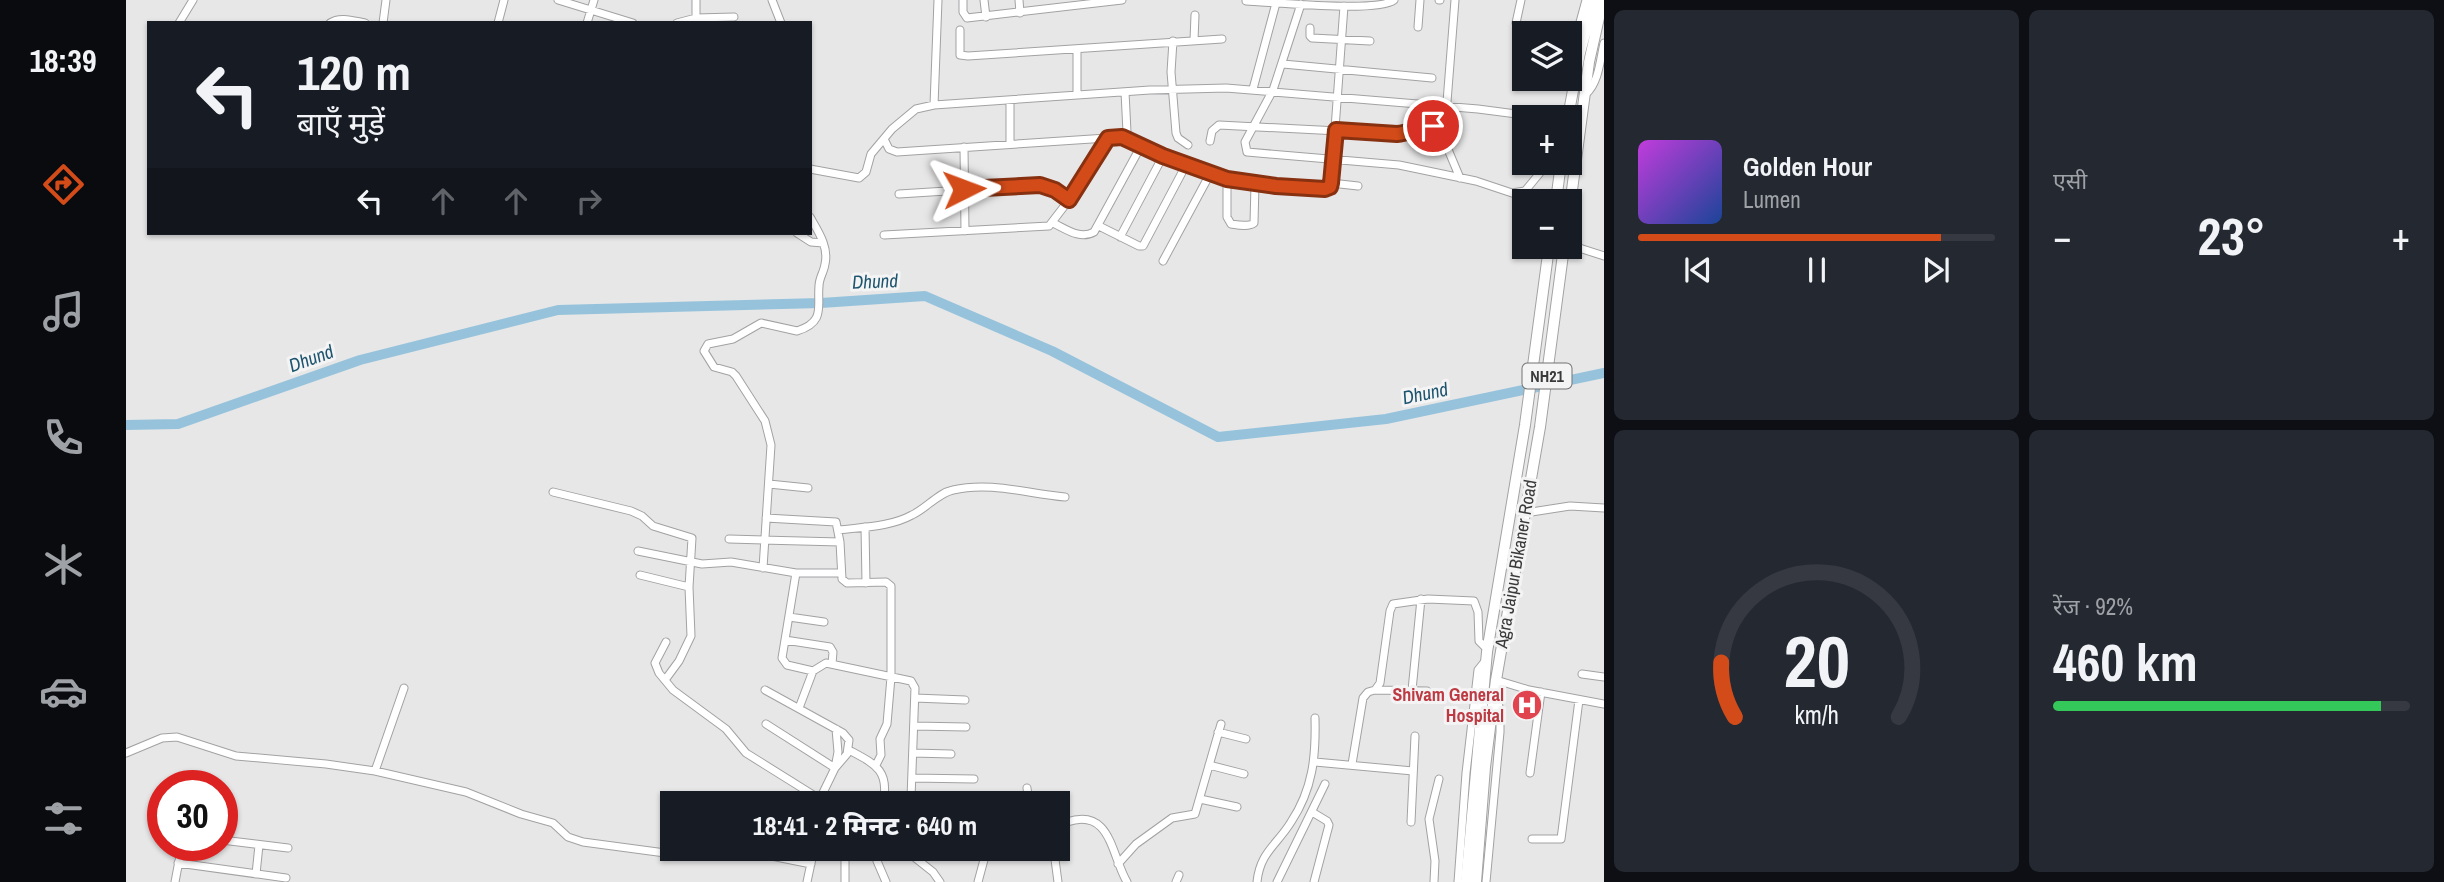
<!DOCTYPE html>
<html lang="hi">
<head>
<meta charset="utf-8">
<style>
	body { margin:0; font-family:"Archivo Narrow","Noto Sans Devanagari",sans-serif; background:#242831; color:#f1f3f6; height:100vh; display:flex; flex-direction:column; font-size:26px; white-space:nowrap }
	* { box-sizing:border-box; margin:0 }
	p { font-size:23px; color:#9ea1a6 }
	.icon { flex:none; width:38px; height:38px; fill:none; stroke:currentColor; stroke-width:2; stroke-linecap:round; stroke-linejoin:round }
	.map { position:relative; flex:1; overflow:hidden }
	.side { display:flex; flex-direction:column; gap:10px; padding:10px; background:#0d0f14; width:840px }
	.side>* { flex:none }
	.banner { position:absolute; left:21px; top:21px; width:665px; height:214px; border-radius:0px; box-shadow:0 2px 5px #0004; background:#171b24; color:#f1f3f6; overflow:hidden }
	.controls { position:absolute; left:1386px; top:21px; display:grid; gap:14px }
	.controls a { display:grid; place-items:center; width:70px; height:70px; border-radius:0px; background:#171b24; box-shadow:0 2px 5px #0004; font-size:35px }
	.speed { position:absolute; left:21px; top:770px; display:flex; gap:14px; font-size:35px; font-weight:700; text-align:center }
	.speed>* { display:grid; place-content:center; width:91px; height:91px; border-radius:50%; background:#171b24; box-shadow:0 2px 5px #0004; line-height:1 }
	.speed .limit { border:10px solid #d22; background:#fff; color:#111 }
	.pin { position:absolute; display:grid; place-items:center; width:60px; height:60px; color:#fff; margin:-30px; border:4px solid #fff; border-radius:50%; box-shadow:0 2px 7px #0007 }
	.me { position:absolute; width:77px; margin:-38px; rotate:87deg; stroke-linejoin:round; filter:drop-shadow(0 0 5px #0008) }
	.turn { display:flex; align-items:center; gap:24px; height:147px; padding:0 35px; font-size:32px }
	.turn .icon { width:91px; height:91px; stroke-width:2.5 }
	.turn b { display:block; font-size:49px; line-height:60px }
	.lanes { display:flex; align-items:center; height:66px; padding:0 35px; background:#0003; justify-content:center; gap:35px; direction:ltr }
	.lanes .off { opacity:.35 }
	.big { font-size:52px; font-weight:800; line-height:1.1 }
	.side .widget { flex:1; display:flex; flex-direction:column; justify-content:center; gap:10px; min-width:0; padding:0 24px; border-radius:10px; background:#242831 }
	.side .dial { align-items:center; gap:0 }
	.dial svg { height:182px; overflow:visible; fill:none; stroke:#363941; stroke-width:7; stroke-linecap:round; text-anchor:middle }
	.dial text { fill:#f1f3f6; stroke:none }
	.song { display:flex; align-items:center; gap:21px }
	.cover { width:84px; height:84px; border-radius:10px; background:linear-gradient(135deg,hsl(290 70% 55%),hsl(220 70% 35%)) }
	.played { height:7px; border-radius:4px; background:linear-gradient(90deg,#d24b18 85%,#363941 85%) }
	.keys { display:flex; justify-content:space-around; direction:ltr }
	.heat { display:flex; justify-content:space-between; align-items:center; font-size:38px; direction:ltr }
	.charge { height:10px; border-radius:5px; background:linear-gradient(90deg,#34c759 92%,#363941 0) }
	.side .tiles { flex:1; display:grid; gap:10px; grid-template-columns:repeat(2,1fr) }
	.trip { position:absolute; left:534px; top:791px; width:410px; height:70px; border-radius:0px; background:#171b24; box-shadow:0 2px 5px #0004; font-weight:800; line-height:70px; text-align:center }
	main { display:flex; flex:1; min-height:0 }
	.dock { display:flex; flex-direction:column; width:126px; justify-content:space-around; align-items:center; background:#090b0e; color:#9ea1a6 }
	.dock .icon { width:49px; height:49px }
	.dock .current { color:#d24b18 }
	.dock b { font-size:32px; color:#f1f3f6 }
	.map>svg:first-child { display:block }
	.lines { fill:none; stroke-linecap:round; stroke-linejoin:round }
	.river { stroke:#96c3db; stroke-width:10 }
	.minor-casing { stroke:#a2a2a3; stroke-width:9 }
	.highway-casing { stroke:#a2a2a3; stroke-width:12 }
	.minor { stroke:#fff; stroke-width:7 }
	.highway { stroke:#fff; stroke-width:10 }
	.route-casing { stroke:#883110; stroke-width:18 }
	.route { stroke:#d24b18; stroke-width:12 }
	.labels { text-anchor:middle; stroke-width:6; stroke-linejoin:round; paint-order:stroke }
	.shield { fill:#f4f4f5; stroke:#727272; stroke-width:2 }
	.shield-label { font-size:16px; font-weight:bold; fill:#3a3a3a }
	.street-label { font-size:18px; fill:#3a3a3a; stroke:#f4f4f5 }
	.health-label { font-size:18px; font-weight:bold; fill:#be3a42; stroke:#f4f4f5; text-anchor:end }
	.water-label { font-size:19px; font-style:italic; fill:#1d546e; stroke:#f4f4f5 }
</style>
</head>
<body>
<main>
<nav class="dock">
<b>18:39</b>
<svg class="icon current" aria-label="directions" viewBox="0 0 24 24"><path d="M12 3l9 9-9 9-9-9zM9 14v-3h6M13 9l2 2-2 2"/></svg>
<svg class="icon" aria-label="music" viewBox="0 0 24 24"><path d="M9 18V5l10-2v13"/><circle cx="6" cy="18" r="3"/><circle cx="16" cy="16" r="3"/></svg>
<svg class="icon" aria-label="phone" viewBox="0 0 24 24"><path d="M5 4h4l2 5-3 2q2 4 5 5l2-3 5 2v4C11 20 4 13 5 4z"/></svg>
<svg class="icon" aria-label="climate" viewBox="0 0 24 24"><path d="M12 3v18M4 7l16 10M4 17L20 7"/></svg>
<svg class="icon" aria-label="car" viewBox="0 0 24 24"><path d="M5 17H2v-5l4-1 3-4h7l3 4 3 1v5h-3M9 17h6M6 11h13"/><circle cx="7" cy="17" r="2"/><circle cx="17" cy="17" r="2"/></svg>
<svg class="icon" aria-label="filters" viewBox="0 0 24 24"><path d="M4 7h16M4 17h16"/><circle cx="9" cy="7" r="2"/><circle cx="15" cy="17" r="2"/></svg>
</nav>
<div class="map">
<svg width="1478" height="882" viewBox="0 0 1478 882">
	<rect width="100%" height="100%" fill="#e7e7e8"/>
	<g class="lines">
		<path class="river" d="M 0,425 L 52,424 L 234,360 L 432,310 L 695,303 L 799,296 L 926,351 L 1092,437 L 1260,419 L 1478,373"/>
		<g class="minor-casing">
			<path id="minor" d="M 432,0 L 507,23
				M 646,0 L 655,23
				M 837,0 L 837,12 L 841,18 L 996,0
				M 858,0 L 860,17
				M 893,0 L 894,13
				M 1313,0 L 1314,0
				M 1329,0 L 1318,140 L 1334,178
				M 1120,1 C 1146,2 1252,13 1268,0
				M 1175,4 L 1147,90 L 1119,142 L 1121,152 L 1273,165 L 1350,181 L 1386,193 L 1399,191 L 1422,163
				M 53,23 L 67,0
				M 204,23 C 214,16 228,21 239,23
				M 257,23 L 260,0
				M 372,23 L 378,0
				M 461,23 L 468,0
				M 551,23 L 570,18 L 608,17
				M 570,23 L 570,0
				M 1390,23 L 1395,0
				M 1292,27 L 1294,0
				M 1184,28 L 1184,36 L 1186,38 L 1244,41
				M 834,30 L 834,55 L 842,56 L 1096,39
				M 1068,40 L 1069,15
				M 1047,41 L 1045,72 L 1050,133 L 1052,138 L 1062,145
				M 1444,59 L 1460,0
				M 1157,64 L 1306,78
				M 1127,89 L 1150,3
				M 1460,94 C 1473,82 1474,60 1478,43
				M 951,95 L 951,49
				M 808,105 L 812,0
				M 996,137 C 1049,163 1094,181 1154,187 C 1170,188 1187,191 1202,189 L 1205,183 L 1218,6
				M 758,139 L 763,149 L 771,152 L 996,137 L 1001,132 L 999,92
				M 1084,141 L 1086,131 L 1093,125 L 1271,134 L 1299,126 L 1318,127
				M 884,144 L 884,100
				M 838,147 L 839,231
				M 684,169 L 733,178 L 740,172 L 745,154 L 766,129 L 790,109 L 808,105 L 1024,90 L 1100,88 L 1352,109 L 1406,116
				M 1101,179 L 1101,217 L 1105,224 C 1112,225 1123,227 1128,223 L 1129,184
				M 1205,183 L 1232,186
				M 773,194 L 914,185 L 929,190 L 943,200
				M 927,223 C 940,229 954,240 968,232 L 1015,146
				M 973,226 L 1013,246 L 1017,246 L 1060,165
				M 671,233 L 685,242 L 697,243
				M 758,235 L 923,226 L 943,200 L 982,138
				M 994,237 L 1037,156
				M 1444,245 L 1478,256
				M 1037,261 L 1084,174
				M 643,484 L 682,488
				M 427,492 L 505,511 L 516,516 L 527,526 L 566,538 L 563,587 L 565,636 L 553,661 L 539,680
				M 1399,513 L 1444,506 L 1478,508
				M 640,518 L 710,522 L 714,542 L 716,579 L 721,583 L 760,582 L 765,586 L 765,677 L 761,724 L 754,739 L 755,755 L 750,765
				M 739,527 L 740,583
				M 713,530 C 737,527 764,527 786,515 C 801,508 812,493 827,490 C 865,481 902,494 939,497
				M 603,539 L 714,542
				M 512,551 L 576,564 L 605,562 L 670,573 L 714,573
				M 637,568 L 645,445 L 639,421 L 610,376 L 606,372 L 588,367 L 578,351 L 582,344 L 607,339 L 635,323 L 671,331 C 700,322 691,306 693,286 C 693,278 698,272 699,264 C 703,247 692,231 684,217
				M 670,573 L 656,658 L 661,665 L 687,671
				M 514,575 L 563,587
				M 663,617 L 698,622
				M 659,640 L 704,647 L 707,652 L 706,664
				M 540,642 L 529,663 L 533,673 L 547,690 L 600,729 L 620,753 L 700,803
				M 1456,674 L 1478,677
				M 639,690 L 717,733 L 723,740 L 721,754 L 709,768 L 692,803
				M 1249,690 L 1301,691
				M 1286,690 L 1295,599
				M 789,698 L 839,700
				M 673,708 L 687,671 L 700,663 L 785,681 L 789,688 L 785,798
				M 640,724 L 709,768 L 712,752 L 710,729
				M 788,726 L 840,727
				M 1092,732 L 1120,739
				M 723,750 C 749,764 764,770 757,803
				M 0,753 L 36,738 L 51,737 L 110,756 L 200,764 L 249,771 L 340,792 L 395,814 L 427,823 L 442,837 L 457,842 L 554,855 L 563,852 L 565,849
				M 787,753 L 825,754
				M 1189,762 L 1287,771
				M 1226,764 L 1237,698 L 1242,692 L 1249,690 L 1254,683 L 1264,611 L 1267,604 L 1302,599 L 1348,601 L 1352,612 L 1353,641 L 1361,649
				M 1083,765 L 1118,774
				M 249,771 L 278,688
				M 1404,773 L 1415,692
				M 786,778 L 848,779
				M 901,788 L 903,803
				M 758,798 L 843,798
				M 1074,799 L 1111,807
				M 609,803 L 624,803
				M 1186,812 L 1201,821 L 1203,825 L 1188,882
				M 1285,822 L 1289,736
				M 1406,839 L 1435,839 L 1453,700
				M 96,840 L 162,848
				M 931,846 L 937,828 L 941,822 C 985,807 985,855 1001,882
				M 610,849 L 685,864
				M 758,849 L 751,861 L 760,882
				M 778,849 L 807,872 L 814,882
				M 911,849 L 915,852 L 924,854 L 930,849
				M 928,852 L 932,882
				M 52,863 L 160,878
				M 992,864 L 1010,844 L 1046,818 L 1069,814 L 1095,724
				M 130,874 L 133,845
				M 49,882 L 56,845
				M 681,882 L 688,849
				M 719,882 L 719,849
				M 852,882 L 859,856
				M 1050,882 L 1053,875
				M 1131,882 C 1134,852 1151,845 1165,822 C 1187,789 1190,756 1189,718
				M 1151,882 L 1199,784
				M 1308,882 L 1309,861 L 1303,819 L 1313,779
				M 1332,882 L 1340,773 L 1352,670 L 1360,660
				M 1360,882 L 1374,732 L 1374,717 L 1370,680 L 1403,690 L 1478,704"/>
		</g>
		<g class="highway-casing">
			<path id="highway" d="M 1442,117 L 1454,53 L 1468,0
				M 1430,201 L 1435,163
				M 1444,205 L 1463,62 L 1477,0
				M 1340,882 L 1361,652 L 1399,425 L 1423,247
				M 1350,882 L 1359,767 L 1370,680 L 1414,427 L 1438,247"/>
		</g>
		<use href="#minor" class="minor"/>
		<use href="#highway" class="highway"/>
	</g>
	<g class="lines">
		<g class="route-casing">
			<path id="route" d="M 838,189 L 914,185 L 929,190 L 943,200 L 982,138 L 996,137 L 1037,156 L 1101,179 L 1150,186 L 1199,189 L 1204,187 L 1205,183 L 1210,130 L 1271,134 C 1284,133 1294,126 1307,126"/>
		</g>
		<use href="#route" class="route"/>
	</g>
	<defs>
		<g id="hospital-disc" transform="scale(1.575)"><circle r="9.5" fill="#e0444e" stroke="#f4f4f5"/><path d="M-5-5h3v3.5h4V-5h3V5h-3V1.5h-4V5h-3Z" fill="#fff"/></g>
	</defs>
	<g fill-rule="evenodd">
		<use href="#hospital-disc" x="1401" y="705"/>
	</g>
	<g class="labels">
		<rect class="shield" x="1396.5" y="363.5" width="49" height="25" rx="5"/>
		<g class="shield-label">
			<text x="1421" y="382">NH21</text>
		</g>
		<g class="street-label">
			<text transform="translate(1390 564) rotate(-80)" y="6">Agra Jaipur Bikaner Road</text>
		</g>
		<g class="health-label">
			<text x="1378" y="701">Shivam General<tspan x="1378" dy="21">Hospital</tspan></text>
		</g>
		<g class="water-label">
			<text transform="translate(749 281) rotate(-2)" y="7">Dhund</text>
			<text transform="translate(185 358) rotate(-20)" y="7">Dhund</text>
			<text transform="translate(1299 393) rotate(-12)" y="7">Dhund</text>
		</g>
	</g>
</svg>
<div class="controls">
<a><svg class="icon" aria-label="layers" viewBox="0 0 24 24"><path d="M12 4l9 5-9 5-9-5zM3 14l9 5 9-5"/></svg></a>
<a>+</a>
<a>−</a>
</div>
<div class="speed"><div class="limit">30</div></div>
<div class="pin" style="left:1307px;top:126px;background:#d93025"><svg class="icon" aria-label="arrive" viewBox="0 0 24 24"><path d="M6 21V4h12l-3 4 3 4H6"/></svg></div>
<svg class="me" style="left:838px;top:189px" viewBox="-20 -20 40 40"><path d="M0-17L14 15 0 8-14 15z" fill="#d24b18" stroke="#fff" stroke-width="4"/></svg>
<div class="trip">18:41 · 2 मिनट · 640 m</div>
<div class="banner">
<div class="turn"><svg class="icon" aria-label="left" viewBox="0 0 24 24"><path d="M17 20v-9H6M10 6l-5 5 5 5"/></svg><div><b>120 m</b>बाएँ मुड़ें</div></div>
<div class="lanes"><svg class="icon" aria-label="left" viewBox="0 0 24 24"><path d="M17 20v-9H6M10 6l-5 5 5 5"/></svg><svg class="icon off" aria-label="ahead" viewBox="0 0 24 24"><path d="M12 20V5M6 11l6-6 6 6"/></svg><svg class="icon off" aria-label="ahead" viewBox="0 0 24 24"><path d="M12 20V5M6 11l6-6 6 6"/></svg><svg class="icon off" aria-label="right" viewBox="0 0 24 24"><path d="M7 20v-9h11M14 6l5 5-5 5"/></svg></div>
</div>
</div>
<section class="side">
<div class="tiles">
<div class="widget">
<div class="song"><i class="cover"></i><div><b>Golden Hour</b><p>Lumen</p></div></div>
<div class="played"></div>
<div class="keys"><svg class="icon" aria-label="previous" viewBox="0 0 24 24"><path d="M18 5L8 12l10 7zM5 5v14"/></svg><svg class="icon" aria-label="pause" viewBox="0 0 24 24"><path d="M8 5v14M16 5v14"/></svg><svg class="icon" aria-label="next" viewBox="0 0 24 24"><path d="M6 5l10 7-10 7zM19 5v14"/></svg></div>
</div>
<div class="widget"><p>एसी</p>
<div class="heat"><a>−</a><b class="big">23°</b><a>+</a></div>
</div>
<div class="widget dial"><svg viewBox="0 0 100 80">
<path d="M14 69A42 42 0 1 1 86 69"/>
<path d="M14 69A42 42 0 0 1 8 45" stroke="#d24b18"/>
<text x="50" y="56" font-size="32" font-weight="700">20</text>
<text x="50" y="72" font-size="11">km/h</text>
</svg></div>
<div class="widget"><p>रेंज · 92%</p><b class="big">460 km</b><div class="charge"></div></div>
</div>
</section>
</main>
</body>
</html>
